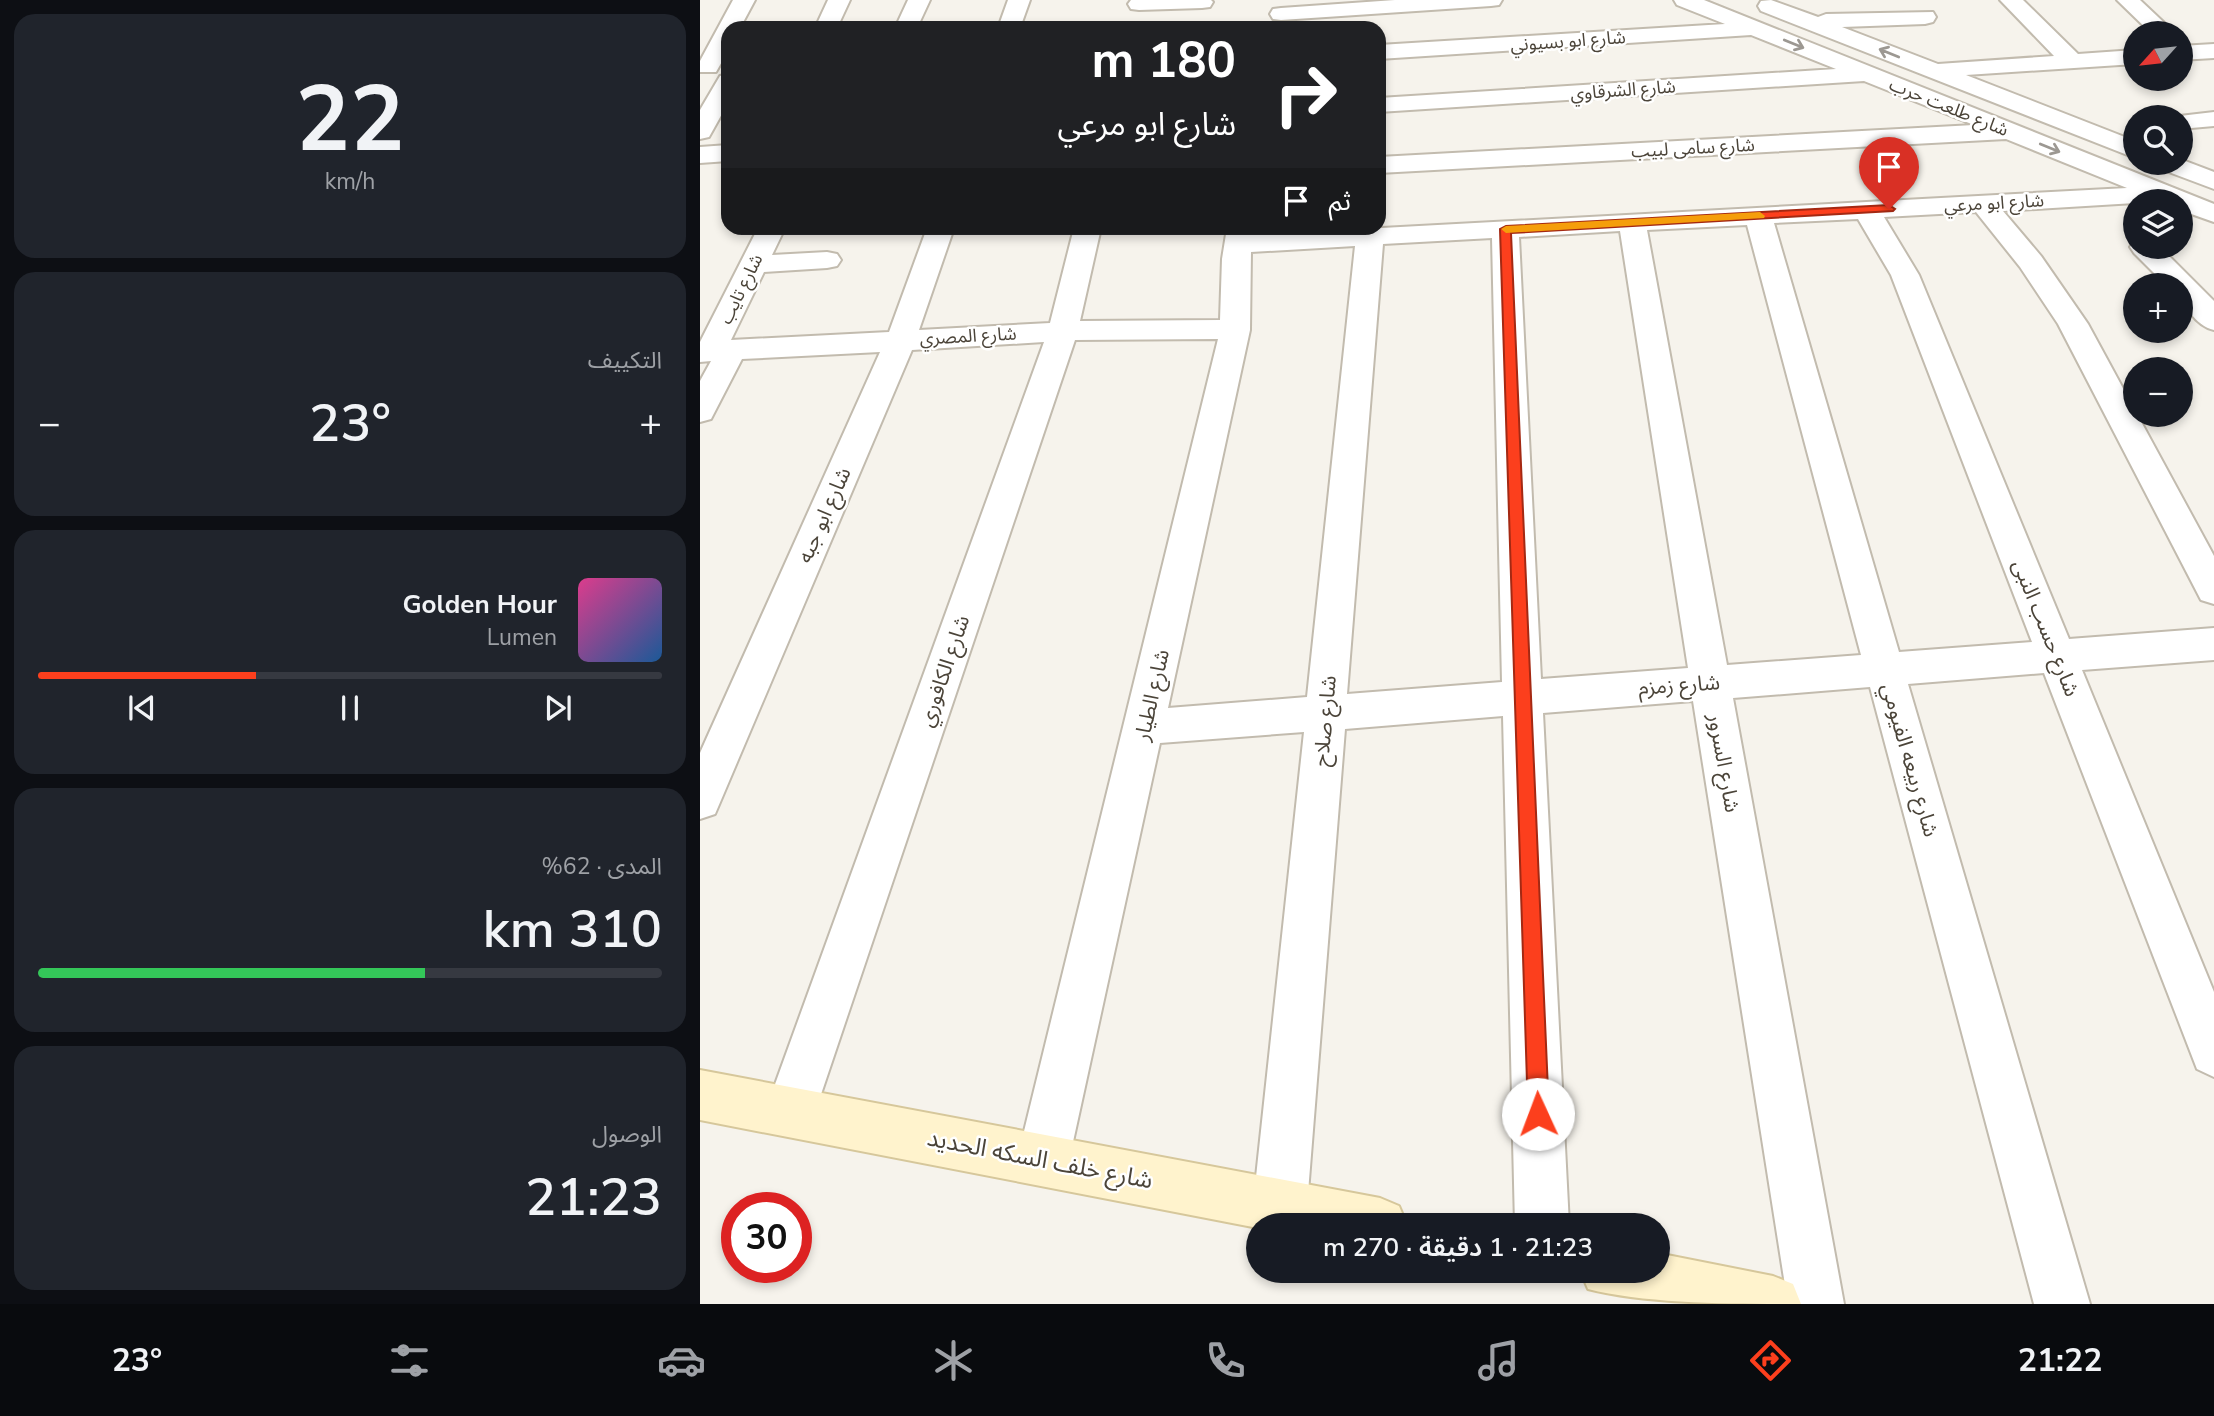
<!DOCTYPE html>
<html lang="ar">
<head>
<meta charset="utf-8">
<style>
	body { margin:0; font-family:"Nunito Sans","Noto Sans Arabic",sans-serif; background:#20242c; color:#f1f3f6; direction:rtl; height:100vh; display:flex; flex-direction:column; font-size:26px; white-space:nowrap }
	* { box-sizing:border-box; margin:0 }
	p { font-size:23px; color:#9ea1a6 }
	.icon { flex:none; width:38px; height:38px; fill:none; stroke:currentColor; stroke-width:2; stroke-linecap:round; stroke-linejoin:round }
	.map { position:relative; flex:1; overflow:hidden; direction:ltr }
	.details { display:flex; flex-direction:column; gap:14px; padding:14px; background:#0d0f14; width:700px }
	.details>* { flex:none }
	.hud { position:absolute; left:21px; top:21px; width:665px; height:214px; border-radius:21px; box-shadow:0 4px 10px #0003; direction:rtl; background:#202124; color:#fff; overflow:hidden }
	.needle { width:46px; rotate:243deg }
	.fabs { position:absolute; left:1423px; top:21px; display:grid; gap:14px }
	.fabs a { display:grid; place-items:center; width:70px; height:70px; border-radius:50%; background:#171b24; box-shadow:0 4px 10px #0003; font-size:35px }
	.speed { position:absolute; left:21px; top:1192px; display:flex; gap:14px; font-size:35px; font-weight:700; text-align:center }
	.speed>* { display:grid; place-content:center; width:91px; height:91px; border-radius:50%; background:#171b24; box-shadow:0 4px 10px #0003; line-height:1 }
	.speed .limit { border:10px solid #d22; background:#fff; color:#111 }
	.pin { position:absolute; display:grid; place-items:center; width:60px; height:60px; color:#fff; margin:-72px -30px; border-radius:50% 50% 50% 0; rotate:-45deg; box-shadow:0 0 7px #0007 }
	.pin .icon { rotate:45deg }
	.me { position:absolute; width:77px; margin:-38px; rotate:358deg; stroke-linejoin:round; filter:drop-shadow(0 0 5px #0008) }
	.turn { display:flex; align-items:center; gap:24px; height:147px; padding:0 35px; font-size:32px }
	.turn .icon { width:91px; height:91px; stroke-width:2.5 }
	.turn b { display:block; font-size:49px; line-height:60px }
	.then { display:flex; align-items:center; height:66px; padding:0 35px; background:#0003; gap:14px; font-size:26px }
	.big { font-size:52px; font-weight:600; line-height:1.1 }
	.details .tile { flex:1; display:flex; flex-direction:column; justify-content:center; gap:10px; min-width:0; padding:0 24px; border-radius:21px; background:#20242c }
	.details .dial { align-items:center; gap:0 }
	.dial b { font-size:91px; line-height:1 }
	.song { display:flex; align-items:center; gap:21px }
	.cover { width:84px; height:84px; border-radius:10px; background:linear-gradient(135deg,hsl(330 70% 55%),hsl(210 70% 35%)) }
	.played { height:7px; border-radius:4px; background:linear-gradient(90deg,#fc3f1d 35%,#363941 35%) }
	.keys { display:flex; justify-content:space-around; direction:ltr }
	.heat { display:flex; justify-content:space-between; align-items:center; font-size:38px; direction:ltr }
	.charge { height:10px; border-radius:5px; background:linear-gradient(90deg,#34c759 62%,#363941 0) }
	.trip { position:absolute; left:546px; top:1213px; width:424px; height:70px; border-radius:35px; background:#171b24; box-shadow:0 4px 10px #0003; font-weight:600; line-height:70px; text-align:center; direction:rtl }
	.tabs { display:flex; height:112px; justify-content:space-around; align-items:center; background:#090b0e; color:#9ea1a6 }
	.tabs .icon { width:49px; height:49px }
	.tabs .selected { color:#fc3f1d }
	.tabs b { font-size:32px; color:#f1f3f6 }
	main { display:flex; flex:1; min-height:0 }
	.map>svg:first-child { display:block }
	.lines { fill:none; stroke-linecap:round; stroke-linejoin:round }
	.street-casing { stroke:#c2bbae; stroke-width:4 }
	.secondary-casing { stroke:#d6c79b; stroke-width:4 }
	.street { fill:#fff; fill-rule:evenodd }
	.secondary { fill:#fff3cd; fill-rule:evenodd }
	.oneway { stroke:#9c9892 }
	.route { fill:#fc3f1d; stroke:#a42913; stroke-width:2 }
	.slow { fill:#f59e0b }
	.labels { text-anchor:middle; stroke-width:5; stroke-linejoin:round; paint-order:stroke }
	.far-street-label { font-size:18px; fill:#4b4439; stroke:#fff }
	.street-label { font-size:21px; fill:#4b4439; stroke:#fff }
	.near-street-label { font-size:24px; fill:#4b4439; stroke:#fff }
</style>
</head>
<body>
<main>
<div class="map">
<svg width="1514" height="1304" viewBox="0 0 1514 1304">
	<rect width="100%" height="100%" fill="#f6f3ec"/>
	<g class="lines">
		<g class="street-casing">
			<path id="street" d="M 33,0 L 55,0 L 40,28 L 28,28 L 28,51 L 16,72 L 0,72 L 0,61 Z
				M 128,0 L 150,0 L 137,28 L 115,28 Z
				M 208,0 L 230,0 L 217,28 L 195,28 Z
				M 308,0 L 330,0 L 320,28 L 298,28 Z
				M 431,0 L 511,0 L 513,2 L 510,7 L 502,8 L 439,10 L 431,9 L 428,4 Z
				M 695,0 L 802,0 L 799,5 L 791,6 L 581,20 L 573,19 L 570,14 L 573,9 L 581,8 Z
				M 974,0 L 1004,0 L 1514,204 L 1514,222 L 1480,210 L 1480,201 L 1435,201 L 1435,203 L 1303,211 L 1341,256 L 1388,324 L 1514,556 L 1514,604 L 1501,600 L 1358,324 L 1320,267 L 1276,212 L 1184,217 L 1219,275 L 1369,639 L 1514,628 L 1514,660 L 1382,670 L 1514,992 L 1514,1077 L 1497,1069 L 1344,673 L 1208,684 L 1390,1304 L 1334,1304 L 1170,687 L 1033,698 L 1144,1304 L 1088,1304 L 993,701 L 843,713 L 869,1225 L 815,1225 L 803,716 L 645,729 L 607,1205 L 599,1224 L 561,1224 L 553,1205 L 604,732 L 460,743 L 369,1160 L 361,1178 L 343,1186 L 325,1178 L 317,1160 L 518,339 L 375,340 L 115,1112 L 108,1130 L 90,1137 L 72,1130 L 65,1112 L 344,342 L 212,350 L 21,800 L 15,814 L 0,819 L 0,753 L 180,352 L 42,359 L 11,419 L 0,422 L 0,381 L 11,361 L 0,362 L 0,342 L 58,228 L 85,228 L 72,255 L 127,252 L 137,254 L 141,260 L 137,266 L 127,268 L 64,272 L 31,340 L 189,332 L 227,228 L 254,228 L 219,330 L 350,323 L 374,228 L 401,228 L 380,321 L 520,320 L 522,259 L 527,228 L 553,228 L 553,235 L 1427,188 L 1306,139 L 679,173 L 679,157 L 1274,125 L 1164,81 L 679,112 L 679,98 L 1136,69 L 1051,35 L 679,59 L 679,45 L 1025,24 L 977,5 ZM 1158,219 L 1191,275 L 1332,642 L 1199,652 L 1074,223 ZM 1047,225 L 1161,655 L 1027,665 L 947,230 ZM 920,231 L 988,668 L 841,679 L 819,237 ZM 792,238 L 802,682 L 647,694 L 683,244 ZM 655,246 L 607,697 L 468,708 L 550,330 L 551,252 Z
				M 1071,0 L 1118,17 L 1126,14 L 1233,12 L 1236,17 L 1233,22 L 1225,24 L 1142,27 L 1238,64 L 1354,56 L 1300,0 L 1323,0 L 1378,54 L 1435,50 L 1435,64 L 1266,75 L 1435,141 L 1435,158 L 1061,11 L 1058,6 L 1061,1 Z
				M 1417,0 L 1440,0 L 1475,33 L 1451,33 Z
				M 1514,44 L 1514,58 L 1480,60 L 1480,46 Z
				M 28,74 L 28,103 L 9,137 L 0,139 L 0,110 L 20,76 Z
				M 1514,112 L 1514,126 L 1480,129 L 1480,117 L 1471,117 Z
				M 28,145 L 28,161 L 0,163 L 0,147 Z
				M 1480,159 L 1514,172 L 1514,189 L 1458,168 L 1454,163 L 1480,163 Z
				M 1435,241 L 1435,247 L 1460,247 L 1514,301 L 1514,330 C 1496,326 1480,303 1480,285 L 1466,285 L 1434,253 L 1430,247 Z"/>
		</g>
		<g class="secondary-casing">
			<path id="secondary" d="M 0,1070 L 680,1198 L 699,1206 L 707,1225 L 558,1225 L 558,1228 L 0,1120 Z
				M 957,1253 L 1073,1276 L 1093,1284 L 1101,1304 C 1036,1304 946,1304 888,1289 L 880,1270 L 957,1270 Z"/>
		</g>
		<use href="#street" class="street"/>
		<use href="#secondary" class="secondary"/>
	</g>
	<defs><path id="oneway-shaft" d="M-6 0H5M1.5-3L5.5 0L1.5 3" fill="none" stroke-width="1.6" stroke-linecap="round" stroke-linejoin="round" transform="scale(1.75)"/></defs>
	<g class="oneway">
		<use href="#oneway-shaft" transform="translate(1094 44) rotate(22)"/>
		<use href="#oneway-shaft" transform="translate(1189 53) rotate(-158)"/>
		<use href="#oneway-shaft" transform="translate(1350 148) rotate(22)"/>
	</g>
	<path class="route" d="M 1189,205 L 1195,209 L 1193,211 L 811,233 L 849,1114 L 846,1121 L 838,1124 L 831,1121 L 828,1114 L 800,229 L 806,226 Z"/>
	<path class="slow" d="M 1060,212 L 1065,216 L 1064,218 L 806,233 L 801,229 L 806,226 Z"/>
	<g class="labels">
		<g class="far-street-label">
			<text transform="translate(868 41) rotate(-4)" y="6">شارع ابو بسيوني</text>
			<text transform="translate(923 90) rotate(-4)" y="6">شارع الشرقاوي</text>
			<text transform="translate(1249 107) rotate(22)" y="6">شارع طلعت حرب</text>
			<text transform="translate(993 148) rotate(-3)" y="6">شارع سامى لبيب</text>
			<text transform="translate(1294 203) rotate(-3)" y="6">شارع ابو مرعي</text>
			<text transform="translate(41 289) rotate(-64)" y="6">شارع تايب</text>
			<text transform="translate(268 336) rotate(-3)" y="6">شارع المصري</text>
		</g>
		<g class="street-label">
			<text transform="translate(124 515) rotate(-66)" y="7">شارع ابو جبه</text>
			<text transform="translate(1346 628) rotate(68)" y="7">شارع حسب النبى</text>
			<text transform="translate(244 671) rotate(-71)" y="7">شارع الكافوري</text>
			<text transform="translate(979 685) rotate(-4)" y="7">شارع زمزم</text>
			<text transform="translate(452 695) rotate(-77)" y="7">شارع الطيار</text>
			<text transform="translate(625 721) rotate(-85)" y="7">شارع صلاح</text>
			<text transform="translate(1210 760) rotate(74)" y="7">شارع ربيعه الفيومي</text>
			<text transform="translate(1024 763) rotate(80)" y="7">شارع السرور</text>
		</g>
		<g class="near-street-label">
			<text transform="translate(340 1159) rotate(11)" y="8">شارع خلف السكه الحديد</text>
		</g>
	</g>
</svg>
<div class="fabs">
<a><svg class="needle" viewBox="-14 -14 28 28"><path d="M0-13l5 13h-10z" fill="#e53935"/><path d="M0 13l5-13h-10z" fill="#9ea1a6"/></svg></a>
<a><svg class="icon" aria-label="search" viewBox="0 0 24 24"><circle cx="10" cy="10" r="6"/><path d="M15 15l6 6"/></svg></a>
<a><svg class="icon" aria-label="layers" viewBox="0 0 24 24"><path d="M12 4l9 5-9 5-9-5zM3 14l9 5 9-5"/></svg></a>
<a>+</a>
<a>−</a>
</div>
<div class="speed"><div class="limit">30</div></div>
<div class="pin" style="left:1189px;top:209px;background:#d93025"><svg class="icon" aria-label="arrive" viewBox="0 0 24 24"><path d="M6 21V4h12l-3 4 3 4H6"/></svg></div>
<svg class="me" style="left:838px;top:1114px" viewBox="-20 -20 40 40"><circle r="19" fill="#fff"/><path d="M0-13L10 11 0 6-10 11z" fill="#fc3f1d"/></svg>
<div class="trip">21:23 · 1 دقيقة · 270 m</div>
<div class="hud">
<div class="turn"><svg class="icon" aria-label="right" viewBox="0 0 24 24"><path d="M7 20v-9h11M14 6l5 5-5 5"/></svg><div><b>180 m</b>شارع ابو مرعي</div></div>
<div class="then">ثم<svg class="icon" aria-label="arrive" viewBox="0 0 24 24"><path d="M6 21V4h12l-3 4 3 4H6"/></svg></div>
</div>
</div>
<section class="details">
<div class="tile dial"><b>22</b><p>km/h</p></div>
<div class="tile"><p>التكييف</p>
<div class="heat"><a>−</a><b class="big">23°</b><a>+</a></div>
</div>
<div class="tile">
<div class="song"><i class="cover"></i><div><b>Golden Hour</b><p>Lumen</p></div></div>
<div class="played"></div>
<div class="keys"><svg class="icon" aria-label="previous" viewBox="0 0 24 24"><path d="M18 5L8 12l10 7zM5 5v14"/></svg><svg class="icon" aria-label="pause" viewBox="0 0 24 24"><path d="M8 5v14M16 5v14"/></svg><svg class="icon" aria-label="next" viewBox="0 0 24 24"><path d="M6 5l10 7-10 7zM19 5v14"/></svg></div>
</div>
<div class="tile"><p>المدى · 62%</p><b class="big">310 km</b><div class="charge"></div></div>
<div class="tile"><p>الوصول</p><b class="big">21:23</b></div>
</section>
</main>
<nav class="tabs">
<b>21:22</b>
<svg class="icon selected" aria-label="directions" viewBox="0 0 24 24"><path d="M12 3l9 9-9 9-9-9zM9 14v-3h6M13 9l2 2-2 2"/></svg>
<svg class="icon" aria-label="music" viewBox="0 0 24 24"><path d="M9 18V5l10-2v13"/><circle cx="6" cy="18" r="3"/><circle cx="16" cy="16" r="3"/></svg>
<svg class="icon" aria-label="phone" viewBox="0 0 24 24"><path d="M5 4h4l2 5-3 2q2 4 5 5l2-3 5 2v4C11 20 4 13 5 4z"/></svg>
<svg class="icon" aria-label="climate" viewBox="0 0 24 24"><path d="M12 3v18M4 7l16 10M4 17L20 7"/></svg>
<svg class="icon" aria-label="car" viewBox="0 0 24 24"><path d="M5 17H2v-5l4-1 3-4h7l3 4 3 1v5h-3M9 17h6M6 11h13"/><circle cx="7" cy="17" r="2"/><circle cx="17" cy="17" r="2"/></svg>
<svg class="icon" aria-label="filters" viewBox="0 0 24 24"><path d="M4 7h16M4 17h16"/><circle cx="9" cy="7" r="2"/><circle cx="15" cy="17" r="2"/></svg>
<b>23°</b>
</nav>
</body>
</html>
